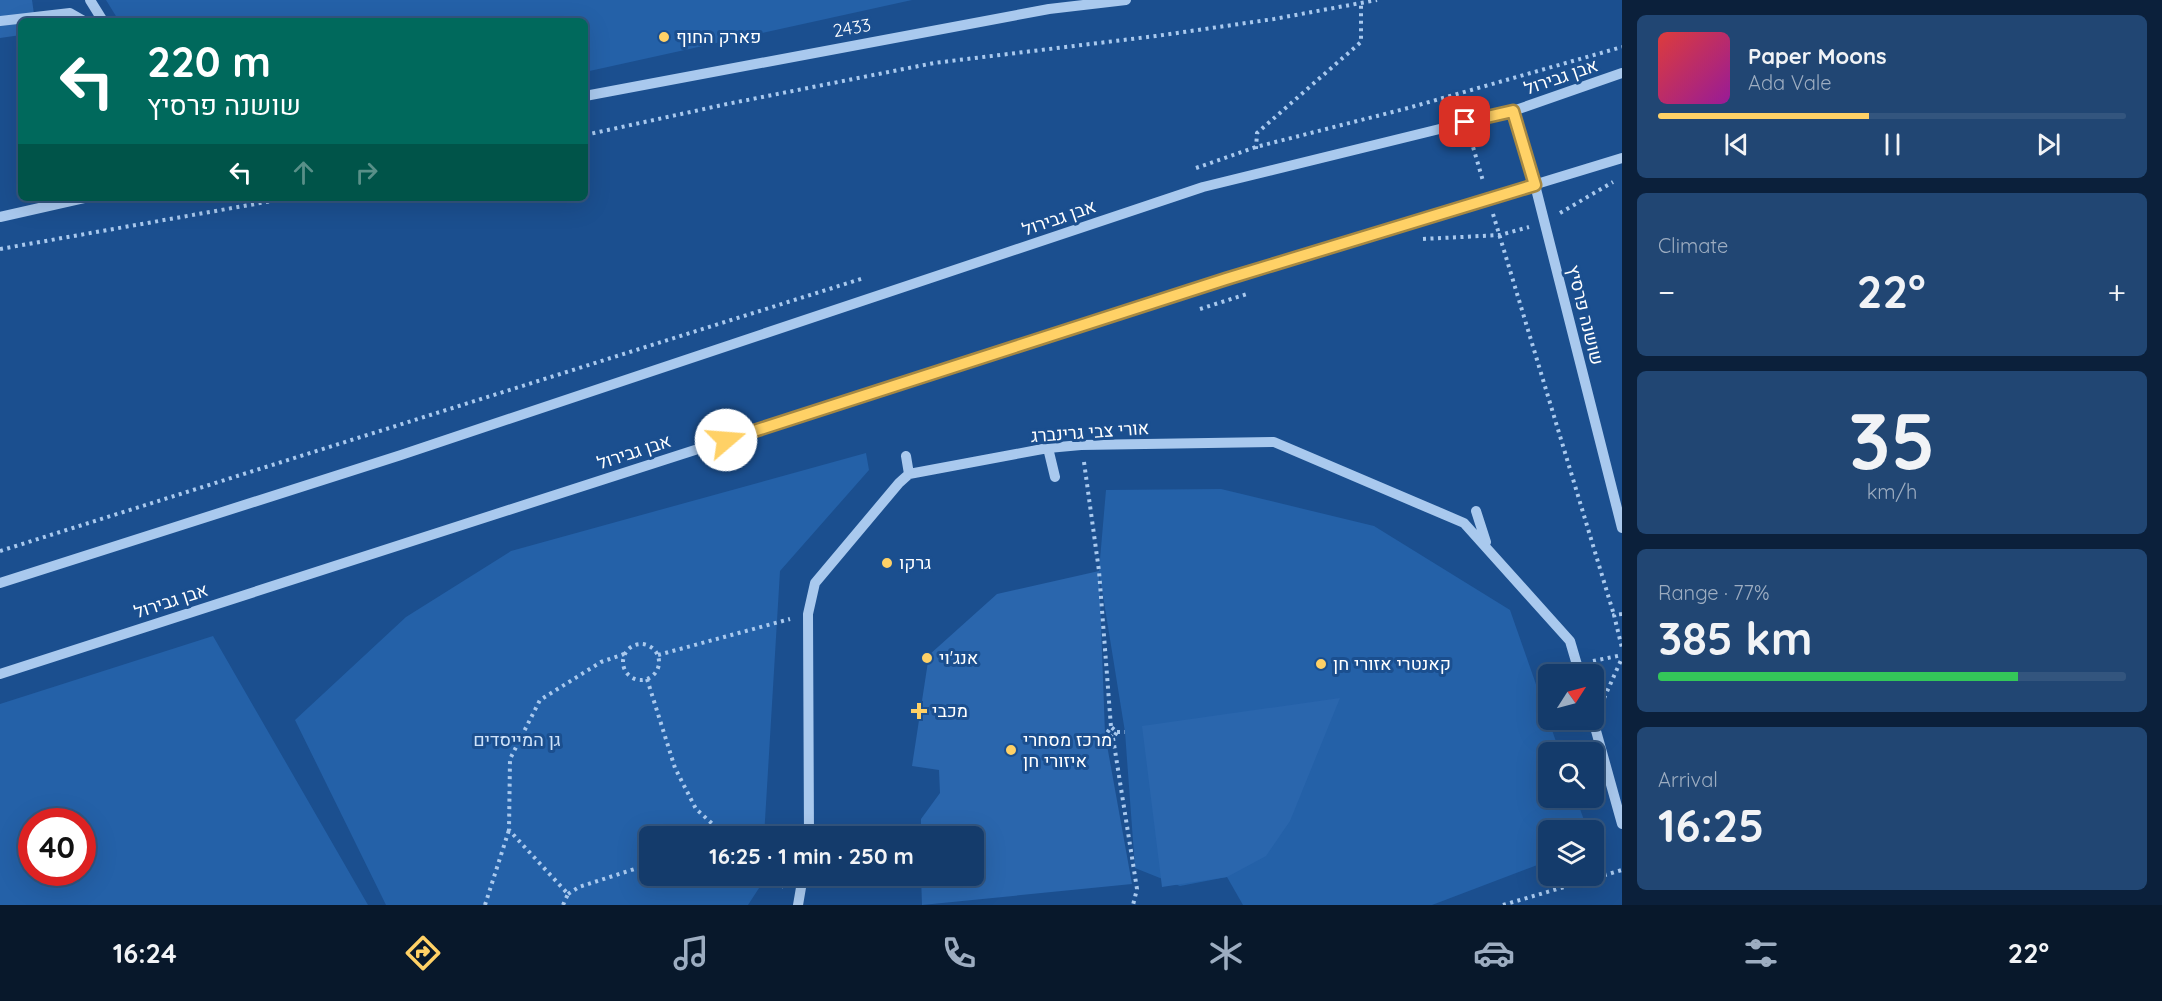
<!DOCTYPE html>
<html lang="en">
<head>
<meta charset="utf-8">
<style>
	body { margin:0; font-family:Quicksand,Heebo,sans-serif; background:#214673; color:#f1f3f6; height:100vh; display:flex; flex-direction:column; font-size:22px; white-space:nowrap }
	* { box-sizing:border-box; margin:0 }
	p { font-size:20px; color:#9dadc1 }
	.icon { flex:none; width:33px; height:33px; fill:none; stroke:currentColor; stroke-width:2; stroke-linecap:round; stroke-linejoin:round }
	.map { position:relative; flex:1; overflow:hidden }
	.sheet { display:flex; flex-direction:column; gap:15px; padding:15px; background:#0b203b; width:540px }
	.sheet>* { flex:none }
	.banner { position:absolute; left:18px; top:18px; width:570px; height:183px; border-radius:9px; box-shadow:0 6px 24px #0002,0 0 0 2px #33557e; background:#00695c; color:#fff; overflow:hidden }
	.needle { width:39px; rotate:54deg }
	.controls { position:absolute; left:1538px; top:664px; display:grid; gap:12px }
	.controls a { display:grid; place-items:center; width:66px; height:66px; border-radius:9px; background:#143b6b; box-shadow:0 6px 24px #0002,0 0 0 2px #33557e; font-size:30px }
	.speed { position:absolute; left:18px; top:808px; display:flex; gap:12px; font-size:30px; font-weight:700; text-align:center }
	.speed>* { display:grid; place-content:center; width:78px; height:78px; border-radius:50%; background:#143b6b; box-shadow:0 6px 24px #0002,0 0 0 2px #33557e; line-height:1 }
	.speed .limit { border:9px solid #d22; background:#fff; color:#111 }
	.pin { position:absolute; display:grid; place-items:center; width:51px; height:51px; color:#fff; margin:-26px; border-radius:12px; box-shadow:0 3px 9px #0006 }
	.me { position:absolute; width:66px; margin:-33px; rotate:72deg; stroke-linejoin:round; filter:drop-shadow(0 0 4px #0008) }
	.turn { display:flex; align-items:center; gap:21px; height:126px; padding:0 30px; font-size:27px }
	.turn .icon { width:78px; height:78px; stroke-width:2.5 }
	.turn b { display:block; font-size:42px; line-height:51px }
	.lanes { display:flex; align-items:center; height:57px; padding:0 30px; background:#0003; justify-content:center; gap:30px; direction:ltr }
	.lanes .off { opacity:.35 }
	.big { font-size:45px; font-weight:700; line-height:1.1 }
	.sheet .card { flex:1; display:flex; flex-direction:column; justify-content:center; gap:9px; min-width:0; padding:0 21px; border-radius:9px; background:#214673 }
	.sheet .dial { align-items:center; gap:0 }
	.dial b { font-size:78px; line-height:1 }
	.song { display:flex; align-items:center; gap:18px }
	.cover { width:72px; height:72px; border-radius:9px; background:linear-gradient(135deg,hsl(0 70% 55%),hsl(300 70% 35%)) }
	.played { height:6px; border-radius:3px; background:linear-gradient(90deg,#ffd166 45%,#33557e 45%) }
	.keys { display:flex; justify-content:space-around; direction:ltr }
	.heat { display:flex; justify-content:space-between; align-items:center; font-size:33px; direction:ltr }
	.charge { height:9px; border-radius:4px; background:linear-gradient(90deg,#34c759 77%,#33557e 0) }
	.trip { position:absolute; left:639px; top:826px; width:345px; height:60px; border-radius:9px; background:#143b6b; box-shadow:0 6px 24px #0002,0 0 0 2px #33557e; font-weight:700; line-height:60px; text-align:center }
	.tab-bar { display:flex; height:96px; justify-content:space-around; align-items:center; background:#08182b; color:#9dadc1 }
	.tab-bar .icon { width:42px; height:42px }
	.tab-bar .current { color:#ffd166 }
	.tab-bar b { font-size:27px; color:#f1f3f6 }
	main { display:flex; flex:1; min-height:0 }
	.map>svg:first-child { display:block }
	.green { fill:#2461a8; fill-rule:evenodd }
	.building { fill:#2a66ad }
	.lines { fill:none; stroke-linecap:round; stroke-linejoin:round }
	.path { stroke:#a9c9ee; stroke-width:4; stroke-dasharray:3 4.5; stroke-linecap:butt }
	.minor { stroke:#a9c9ee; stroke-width:10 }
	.route-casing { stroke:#a68842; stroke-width:15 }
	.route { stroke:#ffd166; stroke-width:10 }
	.poi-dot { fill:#ffd166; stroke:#1b4f8f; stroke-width:2 }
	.labels { text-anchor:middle; stroke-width:6; stroke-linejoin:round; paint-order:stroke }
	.street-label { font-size:18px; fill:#fff; stroke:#1b4f8f }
	.poi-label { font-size:18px; fill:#fff; stroke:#1b4f8f; text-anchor:start }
	.park-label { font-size:18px; fill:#cfe3fa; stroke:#1b4f8f }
</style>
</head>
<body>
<main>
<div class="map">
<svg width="1622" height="905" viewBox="0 0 1622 905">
	<rect width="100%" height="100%" fill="#1b4f8f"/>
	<path class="green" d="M 106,0 L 912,0 L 585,72 L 585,21 L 119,21 Z
		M 866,453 L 869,470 L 780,571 L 764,837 L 650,837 L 650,876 L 761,876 L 761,885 L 748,905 L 386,905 L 295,720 L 406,617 L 511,551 Z
		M 1221,489 L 1374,526 L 1510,610 L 1560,753 L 1548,753 L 1548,798 L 1576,798 L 1588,831 L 1548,831 L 1548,861 L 1432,905 L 1243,905 L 1227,877 L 1180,886 L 1135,868 L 1125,732 L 1099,571 L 1106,490 Z
		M 213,636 L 368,905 L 0,905 L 0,704 ZM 32,822 L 82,822 L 82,873 L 32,873 Z"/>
	<path class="building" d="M 0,0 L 32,0 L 35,21 L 21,21 L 21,35 L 0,38 Z
		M 1099,571 L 1105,734 L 1132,884 L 922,905 L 921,876 L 974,876 L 974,837 L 921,837 L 921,819 L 940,793 L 939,770 L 912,766 L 929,655 L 997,594 Z
		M 1340,698 L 1290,821 L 1266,856 L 1227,877 L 1162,887 L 1142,726 Z"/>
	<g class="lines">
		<path class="path" d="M 585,135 L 727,104 L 934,63 L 1156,36 L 1274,19 L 1377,0
			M 1471,140 L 1483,181
			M 1256,149 L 1257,133 L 1361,42 L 1361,3
			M 1196,168 L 1256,147 L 1408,108 L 1622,47
			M 1560,213 L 1613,182
			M 1493,214 L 1614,615
			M 1423,239 L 1500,235 L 1529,227
			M 0,249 L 289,198
			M 1200,309 L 1250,293
			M 1084,462 L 1099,571 L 1111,727 L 1107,733 L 1113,738 L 1117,732 L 1111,727
			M 0,551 L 864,278
			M 1622,614 L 1614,615 L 1622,648
			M623 662a18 18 0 1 1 36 0a18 18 0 1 1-36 0Z
			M 658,655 L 790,619
			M 1593,661 L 1622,655
			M 647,679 L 675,768 L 696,809 L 727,837
			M 1601,705 L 1622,658
			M 1117,732 L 1125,732
			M 1113,738 L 1137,889 L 1133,905
			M 771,876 L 784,887
			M 568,894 L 579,887 L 650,864
			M 485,905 L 509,830
			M 563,905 L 568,894 L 509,830 L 510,759 L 540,700 L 601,662 L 624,654
			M 1503,905 L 1622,870"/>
		<path class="minor" d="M 90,0 L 103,21
			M 0,21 L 70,13 L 84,21
			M 585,96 L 1049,9 L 1126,0
			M 1513,111 L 1535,185 L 1622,528
			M 0,217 L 84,198
			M 1048,448 L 1055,477
			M 906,456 L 909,474
			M 1476,511 L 1486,542
			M 0,583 L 401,455 L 1203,187 L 1513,111 L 1622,73
			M 0,674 L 1225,279 L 1622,158
			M 1593,720 L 1622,824
			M 809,837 L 808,614 L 815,583 L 899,483 L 909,474 L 1048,448 L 1081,445 L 1274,442 L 1464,523 L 1570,641 L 1580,675
			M 798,905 L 803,876"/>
	</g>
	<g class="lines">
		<g class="route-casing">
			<path id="route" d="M 726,440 L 1226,279 L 1535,185 L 1513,111 L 1465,122"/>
		</g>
		<use href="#route" class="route"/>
	</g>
	<g class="poi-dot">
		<circle cx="664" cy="37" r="6"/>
		<circle cx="887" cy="563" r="6"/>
		<circle cx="927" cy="658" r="6"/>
		<circle cx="1321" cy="664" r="6"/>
		<path d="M916 702h6v6h6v6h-6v6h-6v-6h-6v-6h6z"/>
		<circle cx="1011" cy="750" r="6"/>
	</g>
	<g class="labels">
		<g class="street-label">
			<text transform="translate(852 28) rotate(-10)" y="6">2433</text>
			<text transform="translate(1561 77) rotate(-19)" y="6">אבן גבירול</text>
			<text transform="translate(1059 218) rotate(-19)" y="6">אבן גבירול</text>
			<text transform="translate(1585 315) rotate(76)" y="6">שושנה פרסיץ</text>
			<text transform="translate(1090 432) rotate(-4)" y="6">אורי צבי גרינברג</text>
			<text transform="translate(634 452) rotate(-18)" y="6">אבן גבירול</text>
			<text transform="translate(171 601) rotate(-18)" y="6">אבן גבירול</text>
		</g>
		<g class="poi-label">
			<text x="676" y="43">פארק החוף</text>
			<text x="899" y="569">גרקו</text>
			<text x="939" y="664">אנג'וי</text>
			<text x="1333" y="670">קאנטרי אזורי חן</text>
			<text x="932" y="717">מכבי</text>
			<text x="1023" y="746">מרכז מסחרי<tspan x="1023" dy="21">איזורי חן</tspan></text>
		</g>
		<g class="park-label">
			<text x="517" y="746">גן המייסדים</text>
		</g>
	</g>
</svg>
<div class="controls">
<a><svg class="needle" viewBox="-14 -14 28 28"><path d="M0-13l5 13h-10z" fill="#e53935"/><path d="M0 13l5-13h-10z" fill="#9dadc1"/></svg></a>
<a><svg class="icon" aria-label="search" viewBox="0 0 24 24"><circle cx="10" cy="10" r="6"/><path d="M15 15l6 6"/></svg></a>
<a><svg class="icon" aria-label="layers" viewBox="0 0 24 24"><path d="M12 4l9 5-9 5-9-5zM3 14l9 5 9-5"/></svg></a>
</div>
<div class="speed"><div class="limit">40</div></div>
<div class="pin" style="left:1465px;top:122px;background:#d93025"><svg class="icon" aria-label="arrive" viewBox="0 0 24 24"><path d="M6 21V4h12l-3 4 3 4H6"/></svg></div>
<svg class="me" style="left:726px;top:440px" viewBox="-20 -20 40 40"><circle r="19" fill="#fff"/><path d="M0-13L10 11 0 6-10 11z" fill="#ffd166"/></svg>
<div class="trip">16:25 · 1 min · 250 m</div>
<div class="banner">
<div class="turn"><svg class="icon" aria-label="left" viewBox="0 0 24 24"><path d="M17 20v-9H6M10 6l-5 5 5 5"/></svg><div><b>220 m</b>שושנה פרסיץ</div></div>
<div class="lanes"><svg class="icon" aria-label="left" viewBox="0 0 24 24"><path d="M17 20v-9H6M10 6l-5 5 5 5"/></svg><svg class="icon off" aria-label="ahead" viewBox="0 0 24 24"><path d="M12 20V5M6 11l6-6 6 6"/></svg><svg class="icon off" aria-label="right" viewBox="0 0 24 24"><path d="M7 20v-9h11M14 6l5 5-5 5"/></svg></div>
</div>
</div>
<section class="sheet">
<div class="card">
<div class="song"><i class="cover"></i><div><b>Paper Moons</b><p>Ada Vale</p></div></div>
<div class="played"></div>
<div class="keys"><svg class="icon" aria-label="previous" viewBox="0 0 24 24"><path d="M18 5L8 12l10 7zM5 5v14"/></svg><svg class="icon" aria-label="pause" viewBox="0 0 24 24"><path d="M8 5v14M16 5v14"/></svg><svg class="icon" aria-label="next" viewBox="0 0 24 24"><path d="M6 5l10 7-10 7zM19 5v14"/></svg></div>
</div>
<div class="card"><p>Climate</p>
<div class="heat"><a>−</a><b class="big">22°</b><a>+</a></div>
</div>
<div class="card dial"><b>35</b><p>km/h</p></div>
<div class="card"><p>Range · 77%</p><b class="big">385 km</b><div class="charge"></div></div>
<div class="card"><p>Arrival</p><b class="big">16:25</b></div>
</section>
</main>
<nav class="tab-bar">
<b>16:24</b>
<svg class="icon current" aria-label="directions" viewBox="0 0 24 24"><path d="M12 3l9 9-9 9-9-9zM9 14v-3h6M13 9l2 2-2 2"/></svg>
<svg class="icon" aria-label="music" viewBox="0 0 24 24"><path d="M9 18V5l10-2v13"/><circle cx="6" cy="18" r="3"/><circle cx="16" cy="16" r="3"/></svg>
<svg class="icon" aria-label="phone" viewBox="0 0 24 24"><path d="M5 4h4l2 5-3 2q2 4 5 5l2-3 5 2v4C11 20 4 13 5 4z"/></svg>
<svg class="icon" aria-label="climate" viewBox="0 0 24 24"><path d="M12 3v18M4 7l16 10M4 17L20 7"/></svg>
<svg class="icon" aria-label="car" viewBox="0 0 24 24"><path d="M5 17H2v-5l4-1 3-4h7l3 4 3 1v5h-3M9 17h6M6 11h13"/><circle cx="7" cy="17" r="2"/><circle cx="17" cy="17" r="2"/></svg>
<svg class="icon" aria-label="filters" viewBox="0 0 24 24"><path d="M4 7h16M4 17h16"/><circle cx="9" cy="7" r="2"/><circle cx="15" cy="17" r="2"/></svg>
<b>22°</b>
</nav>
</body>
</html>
